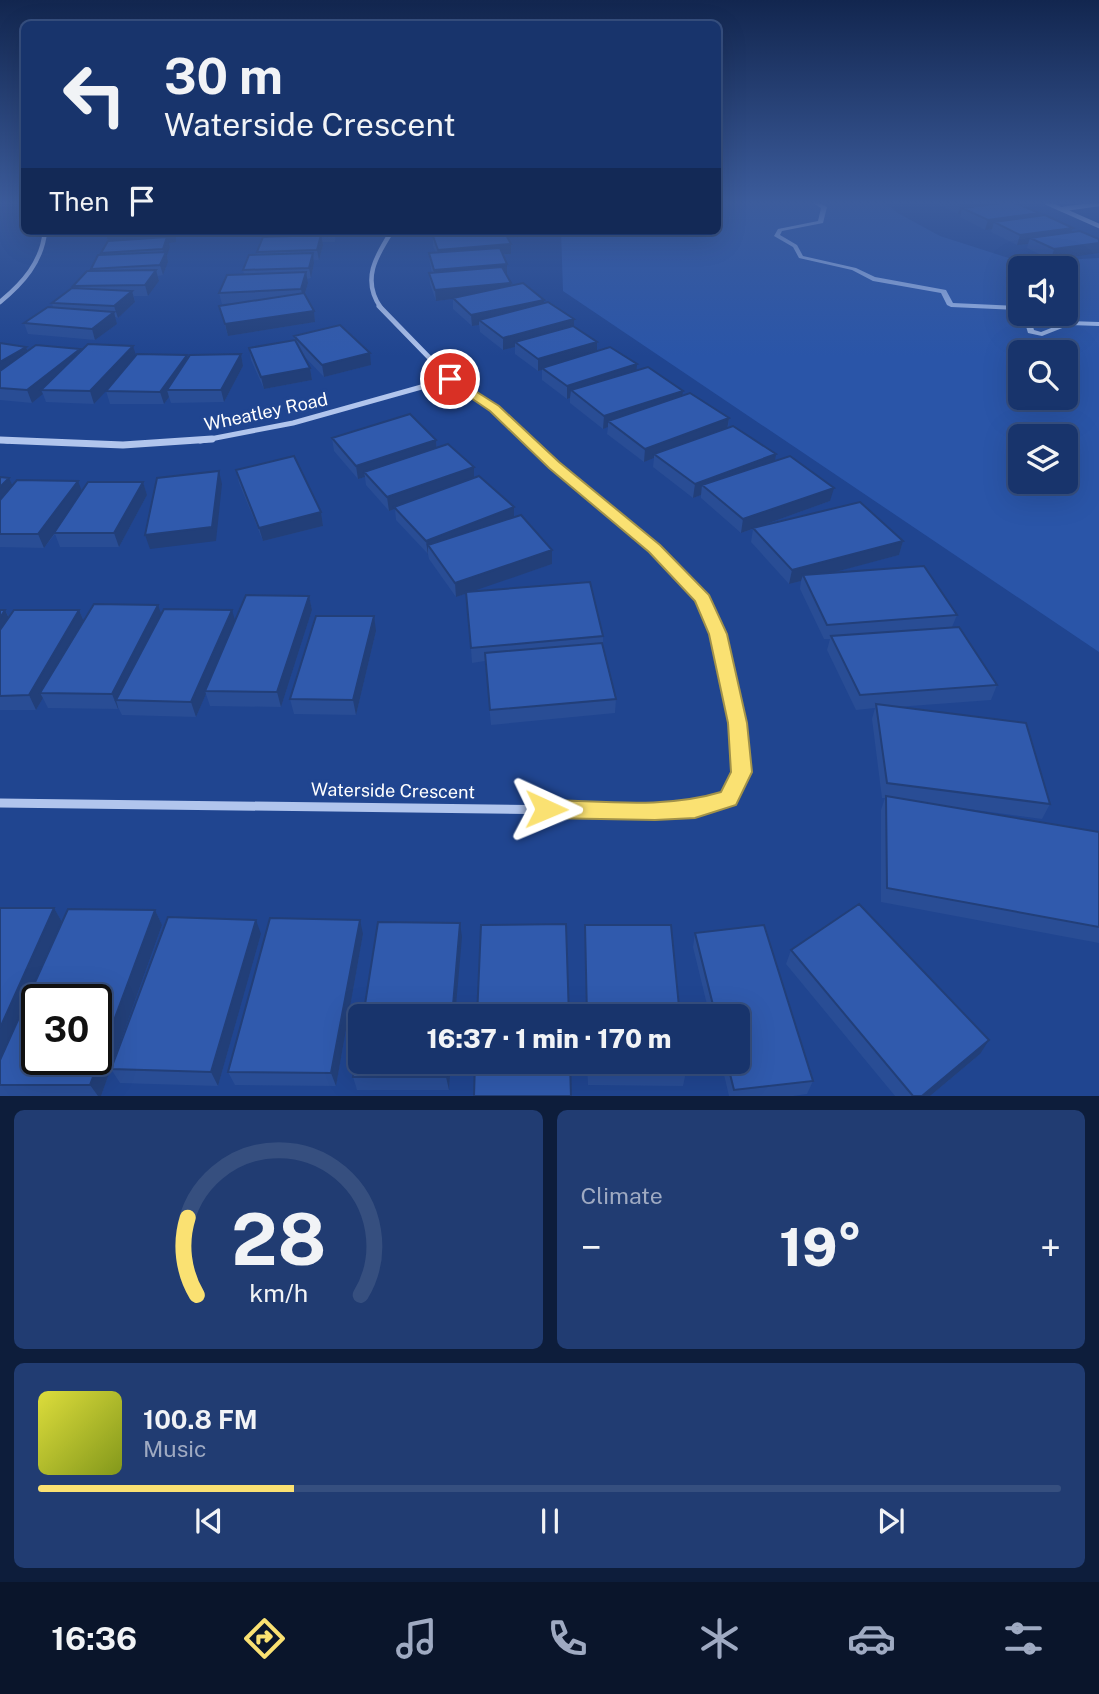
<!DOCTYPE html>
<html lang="en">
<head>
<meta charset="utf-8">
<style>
	body { margin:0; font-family:"Public Sans",sans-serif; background:#213c72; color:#f1f3f6; height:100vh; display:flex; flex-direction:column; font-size:26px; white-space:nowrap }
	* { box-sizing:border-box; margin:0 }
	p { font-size:23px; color:#9faac2 }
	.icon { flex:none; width:38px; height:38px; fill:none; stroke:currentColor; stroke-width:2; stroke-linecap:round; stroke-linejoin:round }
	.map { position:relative; height:1096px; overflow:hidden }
	.details { display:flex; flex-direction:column; gap:14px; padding:14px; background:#0d1d3b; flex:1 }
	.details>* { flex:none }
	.hud { position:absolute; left:21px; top:21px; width:700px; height:214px; border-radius:10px; box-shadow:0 7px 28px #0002,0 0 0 2px #364f7f; background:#18346c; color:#f1f3f6; overflow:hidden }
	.tools { position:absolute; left:1008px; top:256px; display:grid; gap:14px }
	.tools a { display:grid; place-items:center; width:70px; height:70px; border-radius:10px; background:#18346c; box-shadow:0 7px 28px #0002,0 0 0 2px #364f7f; font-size:35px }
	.speed { position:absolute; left:21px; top:984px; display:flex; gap:14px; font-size:35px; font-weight:700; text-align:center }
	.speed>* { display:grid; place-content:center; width:91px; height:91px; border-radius:50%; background:#18346c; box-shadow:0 7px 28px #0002,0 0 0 2px #364f7f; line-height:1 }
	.speed .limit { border:4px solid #111; border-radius:10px; background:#fff; color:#111 }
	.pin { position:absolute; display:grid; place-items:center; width:60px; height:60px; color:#fff; margin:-30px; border:4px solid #fff; border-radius:50%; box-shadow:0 2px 7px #0007 }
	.me { position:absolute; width:77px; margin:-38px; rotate:91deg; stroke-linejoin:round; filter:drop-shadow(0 0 5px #0008) }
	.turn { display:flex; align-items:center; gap:24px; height:147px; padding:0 28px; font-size:32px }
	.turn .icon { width:91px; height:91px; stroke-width:2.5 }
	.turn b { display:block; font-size:49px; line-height:60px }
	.then { display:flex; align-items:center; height:66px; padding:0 28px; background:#0003; gap:14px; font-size:26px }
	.big { font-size:52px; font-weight:800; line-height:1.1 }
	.details .widget { flex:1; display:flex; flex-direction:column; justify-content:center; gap:10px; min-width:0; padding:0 24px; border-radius:10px; background:#213c72 }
	.details .dial { align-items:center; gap:0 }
	.dial svg { height:182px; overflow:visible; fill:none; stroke:#364f7f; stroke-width:7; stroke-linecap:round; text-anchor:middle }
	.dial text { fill:#f1f3f6; stroke:none }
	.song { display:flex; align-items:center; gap:21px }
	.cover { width:84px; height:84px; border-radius:10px; background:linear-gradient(135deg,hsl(60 70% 55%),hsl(70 70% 35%)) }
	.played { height:7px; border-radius:4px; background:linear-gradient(90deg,#fae172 25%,#364f7f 25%) }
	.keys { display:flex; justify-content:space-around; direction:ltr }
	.heat { display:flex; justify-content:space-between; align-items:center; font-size:38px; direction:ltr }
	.details .tiles { flex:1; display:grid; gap:14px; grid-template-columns:1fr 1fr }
	.widget:last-child { grid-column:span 2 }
	.trip { position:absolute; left:348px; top:1004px; width:402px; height:70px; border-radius:10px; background:#18346c; box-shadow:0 7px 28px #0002,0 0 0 2px #364f7f; font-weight:800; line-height:70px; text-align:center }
	.tabs { display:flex; height:112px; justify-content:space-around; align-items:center; background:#0a152b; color:#9faac2 }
	.tabs .icon { width:49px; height:49px }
	.tabs .active { color:#fae172 }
	.tabs b { font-size:32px; color:#f1f3f6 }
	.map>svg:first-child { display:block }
	.green { fill:#2a55a8; fill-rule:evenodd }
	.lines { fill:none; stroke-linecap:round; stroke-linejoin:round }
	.stream { fill:#a4beee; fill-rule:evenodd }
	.street-far3 { stroke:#b1c5ed; stroke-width:4.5 }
	.street-far2 { stroke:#b1c5ed; stroke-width:5 }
	.street-far1 { stroke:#b1c5ed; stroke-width:7 }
	.street { stroke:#b1c5ed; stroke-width:9 }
	.wall { fill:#294d95 }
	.shaded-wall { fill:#223f79 }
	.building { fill:#305aad; stroke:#223f79; stroke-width:2; fill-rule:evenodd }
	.route { fill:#fae172; stroke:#a2924a; stroke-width:2 }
	.labels { text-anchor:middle; stroke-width:7; stroke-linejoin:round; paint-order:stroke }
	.street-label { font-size:18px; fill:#fff; stroke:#204590 }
</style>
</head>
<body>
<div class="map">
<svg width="1099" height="1096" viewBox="0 0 1099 1096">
	<rect width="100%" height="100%" fill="#204590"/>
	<path class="green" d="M 718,203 L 886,203 L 896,212 L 940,236 L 1021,262 L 1099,258 L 1099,652 L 563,291 L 561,231 L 718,231 ZM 1020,268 L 1066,268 L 1066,313 L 1020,313 ZM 1020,352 L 1066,352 L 1066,397 L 1020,397 ZM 1020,436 L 1066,436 L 1066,481 L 1020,481 Z"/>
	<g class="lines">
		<path class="stream" d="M 813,203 L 820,203 L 827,207 L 823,223 L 782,231 L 780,235 L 797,245 L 803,256 L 856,268 L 875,277 L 946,290 L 953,303 L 1020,306 L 1020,310 L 951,307 L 947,305 L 941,293 L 873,281 L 852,270 L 799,258 L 793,247 L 774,236 L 778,229 L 818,221 L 821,208 Z
			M 1022,313 L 1029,313 L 1034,330 L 1041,332 L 1069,321 L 1099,322 L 1099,326 L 1070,325 L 1042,336 L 1028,333 Z"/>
		<path class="street-far3" d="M 1047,203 L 1099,226
			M 1063,209 L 1099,204
			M 0,302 C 23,283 42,262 45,231
			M 381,308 C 361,280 376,256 392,231"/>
		<path class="street-far2" d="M 379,306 L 450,379 L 494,408 L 528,441
			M 0,440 L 8,441
			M 200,441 L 293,423 L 450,379"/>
		<path class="street-far1" d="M 526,439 L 655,549 L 703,599 L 707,609
			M 0,440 L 123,445 L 212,439"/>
		<path class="street" d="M 0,803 L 655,811 L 695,809 L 728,799 C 732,791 737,783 740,774 C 748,747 719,636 707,608"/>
	</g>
	<path class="wall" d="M 936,203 L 1015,203 L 1039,213 L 1038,216 L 1073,228 L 1072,232 L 1051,260 L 1027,248 L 1028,244 L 1017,245 L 991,232 L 992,229 L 985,230 L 960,217 L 961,214 L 958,214 Z
		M 109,231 L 176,231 L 176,242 L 169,243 L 170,247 L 167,256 L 168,262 L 163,275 L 158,276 L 159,281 L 148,296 L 134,296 L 135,302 L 118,318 L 115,317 L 117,324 L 95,340 L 28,334 L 24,323 L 53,307 L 52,303 L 74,288 L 73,286 L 91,271 L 91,269 L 102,255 L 101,253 L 108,241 Z
		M 336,231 L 335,242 L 322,242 L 323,245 L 319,260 L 314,260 L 314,263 L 311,278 L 307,279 L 308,283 L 305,294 L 314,311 L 315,322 L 228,336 L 219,306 L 235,303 L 222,304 L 219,293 L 244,274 L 243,270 L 258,255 L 257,252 L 275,237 L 274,234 Z
		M 447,231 L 518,231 L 519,237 L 507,238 L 511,244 L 511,254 L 503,255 L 507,275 L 506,275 L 511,283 L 511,286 L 544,303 L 574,327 L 597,351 L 637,371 L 682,396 L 729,418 L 728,428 L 830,501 L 758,527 L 903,541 L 899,555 L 834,572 L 957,615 L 952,627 L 997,685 L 991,700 L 897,707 L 1050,804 L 1042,819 L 953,807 L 1099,832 L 1099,943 L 881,902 L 881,810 L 885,798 L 882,798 L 872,719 L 875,708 L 856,710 L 827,650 L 830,639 L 824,639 L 800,589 L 801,581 L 789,584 L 751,542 L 753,529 L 741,533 L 701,498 L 701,495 L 693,498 L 653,467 L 654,458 L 644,462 L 607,434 L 608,427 L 603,429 L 570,403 L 570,398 L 567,399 L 542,380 L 542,370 L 538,371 L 515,354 L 515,347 L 503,350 L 480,332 L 479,325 L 472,326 L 453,309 L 453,299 L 436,301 L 430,284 L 429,273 L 432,273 L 430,264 L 429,253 L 436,253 L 433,246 L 433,236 L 448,234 Z
		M 294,336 L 371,365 L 324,377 L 303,355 L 310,368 L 312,380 L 264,389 L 251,360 L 249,348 L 295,340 Z
		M 0,343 L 26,347 L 28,351 L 81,352 L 136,355 L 187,355 L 188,358 L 241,354 L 243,366 L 224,402 L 171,403 L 169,397 L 164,404 L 110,404 L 106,391 L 94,404 L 46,402 L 43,394 L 32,403 L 0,400 Z
		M 332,438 L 436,440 L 437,448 L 474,478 L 514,507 L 514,517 L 552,550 L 552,564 L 472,591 L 603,636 L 603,646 L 616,699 L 615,713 L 491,725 L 485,661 L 472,663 L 467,593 L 456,597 L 429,559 L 428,554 L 396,520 L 395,509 L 389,511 L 366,485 L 365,477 L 358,479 L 334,451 Z
		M 236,470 L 321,512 L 323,526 L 263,541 L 239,483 Z
		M 0,477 L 9,478 L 12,485 L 82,491 L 143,482 L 147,495 L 119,547 L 60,547 L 55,534 L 44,548 L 0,547 Z
		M 309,596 L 312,610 L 281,707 L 210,706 L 206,694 L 196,717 L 122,715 L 118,707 L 118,709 L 48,708 L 43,698 L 36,710 L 0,710 L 0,610 L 5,610 L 9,617 L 79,610 L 84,621 L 161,614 L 235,621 Z
		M 376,631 L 356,715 L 294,714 L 290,699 Z
		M 0,908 L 54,908 L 62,922 L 155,910 L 162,925 L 101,1096 L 0,1096 Z
		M 585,925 L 680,1017 L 586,1017 Z
		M 695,933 L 813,1081 L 807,1094 L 793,1096 L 729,1096 L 721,1062 L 738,1062 L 738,1017 L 710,1017 L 693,947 Z
		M 261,934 L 218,1086 L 120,1083 L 111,1069 Z
		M 363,934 L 336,1086 L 235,1085 L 228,1072 Z
		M 791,950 L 980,1054 L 930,1096 L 895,1096 L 786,964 Z
		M 451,1062 L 449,1090 L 357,1090 L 353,1077 Z
		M 587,1062 L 685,1062 L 686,1072 L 683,1086 L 588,1085 Z"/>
	<path class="shaded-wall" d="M 976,203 L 1006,203 L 962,208 L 961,214 L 958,214 L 961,204 Z
		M 1039,213 L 1036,223 L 994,222 L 992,229 L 985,230 L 988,220 Z
		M 1073,228 L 1070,238 L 1030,238 L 1028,244 L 1017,245 L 1020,235 Z
		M 176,231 L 176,242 L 169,243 L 170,247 L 167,256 L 168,262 L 163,275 L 160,265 L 164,255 L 163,249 L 111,249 L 108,238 Z
		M 466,231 L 518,231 L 519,237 L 452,242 L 451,232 Z
		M 321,235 L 323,245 L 319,260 L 317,250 Z
		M 1099,243 L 1099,253 L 1051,260 L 1054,249 Z
		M 511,244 L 511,254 L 438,260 L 438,250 Z
		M 313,253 L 314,263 L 311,278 L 309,268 Z
		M 507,264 L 507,275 L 435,280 L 434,270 Z
		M 156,270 L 159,281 L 148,296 L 145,285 Z
		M 306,272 L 308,283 L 303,300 L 301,289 Z
		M 511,283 L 511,294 L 453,298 L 453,299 L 436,301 L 435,290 Z
		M 132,291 L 135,302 L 118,318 L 114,306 Z
		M 544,300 L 544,311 L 479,320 L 479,325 L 472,326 L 471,315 Z
		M 314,311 L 315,322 L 228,336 L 225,324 Z
		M 114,312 L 117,324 L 95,340 L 92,329 Z
		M 574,319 L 574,330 L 515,342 L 515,347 L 503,350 L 503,338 Z
		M 597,342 L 597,354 L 542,368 L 542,370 L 538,371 L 538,359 Z
		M 133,346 L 137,358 L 94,404 L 90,391 Z
		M 26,347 L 30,358 L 0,377 L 0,362 Z
		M 80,349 L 84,361 L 41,390 L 43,394 L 32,403 L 27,390 Z
		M 370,353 L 371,365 L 324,377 L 322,365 Z
		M 241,354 L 243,366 L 224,402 L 221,390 Z
		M 187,355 L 190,367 L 167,390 L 169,397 L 164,404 L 160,392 Z
		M 637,364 L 636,376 L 571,390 L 570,398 L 567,399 L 567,386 Z
		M 310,368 L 312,380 L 264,389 L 261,377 Z
		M 683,391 L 681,403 L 608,421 L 608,427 L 603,429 L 604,416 Z
		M 729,418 L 727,430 L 654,454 L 654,458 L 644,462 L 645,449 Z
		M 436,440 L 437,453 L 364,472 L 365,477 L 358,479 L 356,466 Z
		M 776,454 L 774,467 L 702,485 L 701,495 L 693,498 L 695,484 Z
		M 474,467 L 474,481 L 394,507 L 395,509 L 389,511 L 387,497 Z
		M 219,471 L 222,484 L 216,541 L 150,549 L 145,535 Z
		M 9,478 L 15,491 L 0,507 L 0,487 Z
		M 78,481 L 83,494 L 44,548 L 38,534 Z
		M 143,482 L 147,495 L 119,547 L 114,533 Z
		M 834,488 L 830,501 L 741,533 L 743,519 Z
		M 514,507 L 514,521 L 428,545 L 428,555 L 426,541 Z
		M 321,512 L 323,526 L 263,541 L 259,528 Z
		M 903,541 L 899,555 L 805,580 L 803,575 L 801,581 L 789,584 L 792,570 Z
		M 552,550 L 552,564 L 456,597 L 455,583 Z
		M 309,596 L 312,610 L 281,707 L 277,692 Z
		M 158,605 L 163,619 L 116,700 L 118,707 L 118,709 L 112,694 Z
		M 5,610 L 12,625 L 0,643 L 0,618 Z
		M 79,610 L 85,624 L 40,693 L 43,698 L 36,710 L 29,695 Z
		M 232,610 L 236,624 L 205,691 L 206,694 L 196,717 L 191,702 Z
		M 374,616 L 376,631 L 356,715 L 353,700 Z
		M 54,908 L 62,922 L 0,1066 L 0,1028 Z
		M 155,910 L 162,925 L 101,1096 L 98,1096 L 90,1085 Z
		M 256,920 L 261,934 L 218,1086 L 211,1072 Z
		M 360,920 L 363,934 L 336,1086 L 331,1073 Z
		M 460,923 L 462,937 L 455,1017 L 452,1017 Z
		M 989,1040 L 980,1054 L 930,1096 L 922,1096 Z
		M 448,1062 L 451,1062 L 449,1090 L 446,1077 Z"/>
	<path class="building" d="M 957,203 L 976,203 L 961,204 Z
		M 1003,203 L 1015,203 L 1039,213 L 988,220 L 962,208 Z
		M 1045,215 L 1073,228 L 1020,235 L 994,222 Z
		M 109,231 L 174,231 L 174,232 L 108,238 Z
		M 275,231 L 333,231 L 274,234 Z
		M 491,231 L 504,231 L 511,244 L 438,250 L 433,236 Z
		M 1080,231 L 1099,239 L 1099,243 L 1054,249 L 1030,238 Z
		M 321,235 L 317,250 L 257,252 L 263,237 Z
		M 167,237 L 163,249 L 101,253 L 108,241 Z
		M 500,248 L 507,264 L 434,270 L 429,253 Z
		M 166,252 L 160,265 L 91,269 L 98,255 Z
		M 313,253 L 309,268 L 243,270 L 249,255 Z
		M 502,267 L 511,283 L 435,290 L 429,273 Z
		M 156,270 L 145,285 L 73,286 L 87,271 Z
		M 306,272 L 301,289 L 219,293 L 227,275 Z
		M 523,283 L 544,300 L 471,315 L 453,298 Z
		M 72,288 L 132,291 L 114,306 L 52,303 Z
		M 304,293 L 314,311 L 225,324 L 219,306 Z
		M 548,302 L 574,319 L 503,338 L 479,320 Z
		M 48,307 L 114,312 L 92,329 L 24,323 Z
		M 340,325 L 370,353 L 322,365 L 294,336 Z
		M 573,326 L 597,342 L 538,359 L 515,342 Z
		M 295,340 L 310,368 L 261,377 L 249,348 Z
		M 0,343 L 26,347 L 0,362 Z
		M 88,344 L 133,346 L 90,391 L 41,390 Z
		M 36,345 L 80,349 L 27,390 L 0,388 L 0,371 Z
		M 610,347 L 637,364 L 567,386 L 542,368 Z
		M 137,354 L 187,355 L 160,392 L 106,391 Z
		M 241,354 L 221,390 L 167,390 L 190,355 Z
		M 648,367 L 683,391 L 604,416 L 571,390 Z
		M 690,393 L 729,418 L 645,449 L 608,421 Z
		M 410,414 L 436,440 L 356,466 L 332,438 Z
		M 733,426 L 776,454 L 695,484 L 654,454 Z
		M 448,444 L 474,467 L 387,497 L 364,472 Z
		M 294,456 L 321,512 L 259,528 L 236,470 Z
		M 790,456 L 834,488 L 743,519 L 702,485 Z
		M 219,471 L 212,527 L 145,535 L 157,478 Z
		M 479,476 L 514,507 L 426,541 L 394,507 Z
		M 0,477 L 9,478 L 0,487 Z
		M 17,480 L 78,481 L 38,534 L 0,534 L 0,500 Z
		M 88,482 L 143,482 L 114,533 L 54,533 Z
		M 860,502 L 903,541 L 792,570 L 753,528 Z
		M 521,515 L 552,550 L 455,583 L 428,545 Z
		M 924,566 L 957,615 L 827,625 L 803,575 Z
		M 590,582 L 603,636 L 471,648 L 466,592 Z
		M 246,595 L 309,596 L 277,692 L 205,691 Z
		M 94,604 L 158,605 L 112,694 L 40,693 Z
		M 164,609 L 232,610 L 191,702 L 116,700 Z
		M 0,610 L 5,610 L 0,618 Z
		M 14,610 L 79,610 L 29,695 L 0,696 L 0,630 Z
		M 316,616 L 374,616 L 353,700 L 290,699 Z
		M 959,627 L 997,685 L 860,695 L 831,636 Z
		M 602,643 L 616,699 L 490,710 L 485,653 Z
		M 876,704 L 1026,723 L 1050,804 L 887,783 Z
		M 886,796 L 1099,832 L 1099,927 L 887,888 Z
		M 859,904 L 989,1040 L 922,1096 L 913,1096 L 791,950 Z
		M 0,908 L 54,908 L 0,1028 Z
		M 68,909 L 155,910 L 90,1085 L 0,1085 L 0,1060 ZM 37,999 L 96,999 L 96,1059 L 37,1059 Z
		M 168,917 L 256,920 L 211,1072 L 111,1069 Z
		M 270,918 L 360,920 L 331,1073 L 228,1072 Z
		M 378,922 L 460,923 L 452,1017 L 363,1017 Z
		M 566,924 L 569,1017 L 477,1017 L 481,925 Z
		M 585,925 L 671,925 L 680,1017 L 587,1017 Z
		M 764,925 L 813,1081 L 734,1090 L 727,1062 L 738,1062 L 738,1017 L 716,1017 L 695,933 Z
		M 360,1029 L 360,1062 L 448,1062 L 446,1077 L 353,1077 Z
		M 475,1062 L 570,1062 L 571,1096 L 474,1096 Z
		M 588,1062 L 685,1062 L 686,1072 L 589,1072 Z"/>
	<linearGradient id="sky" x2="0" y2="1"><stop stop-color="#12264f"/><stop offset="0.57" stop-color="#3c5c9c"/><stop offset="1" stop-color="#3c5c9c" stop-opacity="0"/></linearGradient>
	<rect width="1099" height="356" fill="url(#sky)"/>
	<path class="route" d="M 450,375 L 499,406 L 559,462 L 660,545 L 709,595 L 727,634 L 747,723 L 752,772 L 736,805 L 695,818 L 655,820 L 546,818 L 539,815 L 535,809 L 539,803 L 546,800 C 604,801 665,809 721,792 L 731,772 L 728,723 L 709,634 L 695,601 L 649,552 L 549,468 L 490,411 L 446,381 L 446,376 Z"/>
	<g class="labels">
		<g class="street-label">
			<text transform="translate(266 412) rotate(-12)" y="6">Wheatley Road</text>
			<text transform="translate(393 791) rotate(1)" y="6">Waterside Crescent</text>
		</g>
	</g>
</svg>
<div class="tools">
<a><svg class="icon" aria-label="sound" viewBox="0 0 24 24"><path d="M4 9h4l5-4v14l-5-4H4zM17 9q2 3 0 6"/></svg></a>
<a><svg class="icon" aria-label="search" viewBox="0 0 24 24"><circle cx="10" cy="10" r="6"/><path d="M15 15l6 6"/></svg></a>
<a><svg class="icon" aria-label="layers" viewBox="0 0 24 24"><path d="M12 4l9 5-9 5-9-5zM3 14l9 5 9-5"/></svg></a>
</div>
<div class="speed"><div class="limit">30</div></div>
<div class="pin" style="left:450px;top:379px;background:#d93025"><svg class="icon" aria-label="arrive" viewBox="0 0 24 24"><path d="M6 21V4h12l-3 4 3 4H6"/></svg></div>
<svg class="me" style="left:546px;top:809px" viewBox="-20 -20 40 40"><path d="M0-17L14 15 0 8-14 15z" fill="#fae172" stroke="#fff" stroke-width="4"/></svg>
<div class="trip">16:37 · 1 min · 170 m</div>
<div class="hud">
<div class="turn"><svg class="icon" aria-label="left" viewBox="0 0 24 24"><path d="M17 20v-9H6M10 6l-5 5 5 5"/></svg><div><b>30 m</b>Waterside Crescent</div></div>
<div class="then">Then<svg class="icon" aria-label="arrive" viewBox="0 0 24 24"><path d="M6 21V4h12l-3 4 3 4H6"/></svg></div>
</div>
</div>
<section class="details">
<div class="tiles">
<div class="widget dial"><svg viewBox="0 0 100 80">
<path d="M14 69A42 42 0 1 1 86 69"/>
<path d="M14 69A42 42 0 0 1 10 35" stroke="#fae172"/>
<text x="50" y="56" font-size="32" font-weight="700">28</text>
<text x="50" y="72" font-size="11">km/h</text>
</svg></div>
<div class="widget"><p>Climate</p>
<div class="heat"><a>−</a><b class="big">19°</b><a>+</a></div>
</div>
<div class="widget">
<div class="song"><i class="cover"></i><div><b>100.8 FM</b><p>Music</p></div></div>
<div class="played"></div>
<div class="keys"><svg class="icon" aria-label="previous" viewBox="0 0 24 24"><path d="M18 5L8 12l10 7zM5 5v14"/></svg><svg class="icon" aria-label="pause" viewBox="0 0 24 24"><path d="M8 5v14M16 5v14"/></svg><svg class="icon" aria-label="next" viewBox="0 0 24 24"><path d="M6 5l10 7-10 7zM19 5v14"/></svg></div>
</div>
</div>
</section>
<nav class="tabs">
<b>16:36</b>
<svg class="icon active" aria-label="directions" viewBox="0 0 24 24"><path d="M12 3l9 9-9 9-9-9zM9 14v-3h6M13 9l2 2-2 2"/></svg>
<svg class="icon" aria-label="music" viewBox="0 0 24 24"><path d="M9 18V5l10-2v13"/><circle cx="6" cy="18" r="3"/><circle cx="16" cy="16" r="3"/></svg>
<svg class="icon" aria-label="phone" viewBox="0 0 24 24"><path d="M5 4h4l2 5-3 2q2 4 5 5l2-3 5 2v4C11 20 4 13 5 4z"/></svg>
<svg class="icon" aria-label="climate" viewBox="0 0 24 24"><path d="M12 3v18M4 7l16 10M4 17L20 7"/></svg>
<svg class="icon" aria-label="car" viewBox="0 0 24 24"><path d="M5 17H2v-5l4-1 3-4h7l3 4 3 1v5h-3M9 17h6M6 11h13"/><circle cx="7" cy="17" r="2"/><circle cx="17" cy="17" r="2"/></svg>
<svg class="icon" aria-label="filters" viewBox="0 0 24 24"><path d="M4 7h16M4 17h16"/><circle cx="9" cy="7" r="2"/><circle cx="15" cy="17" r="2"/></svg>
</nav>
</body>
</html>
